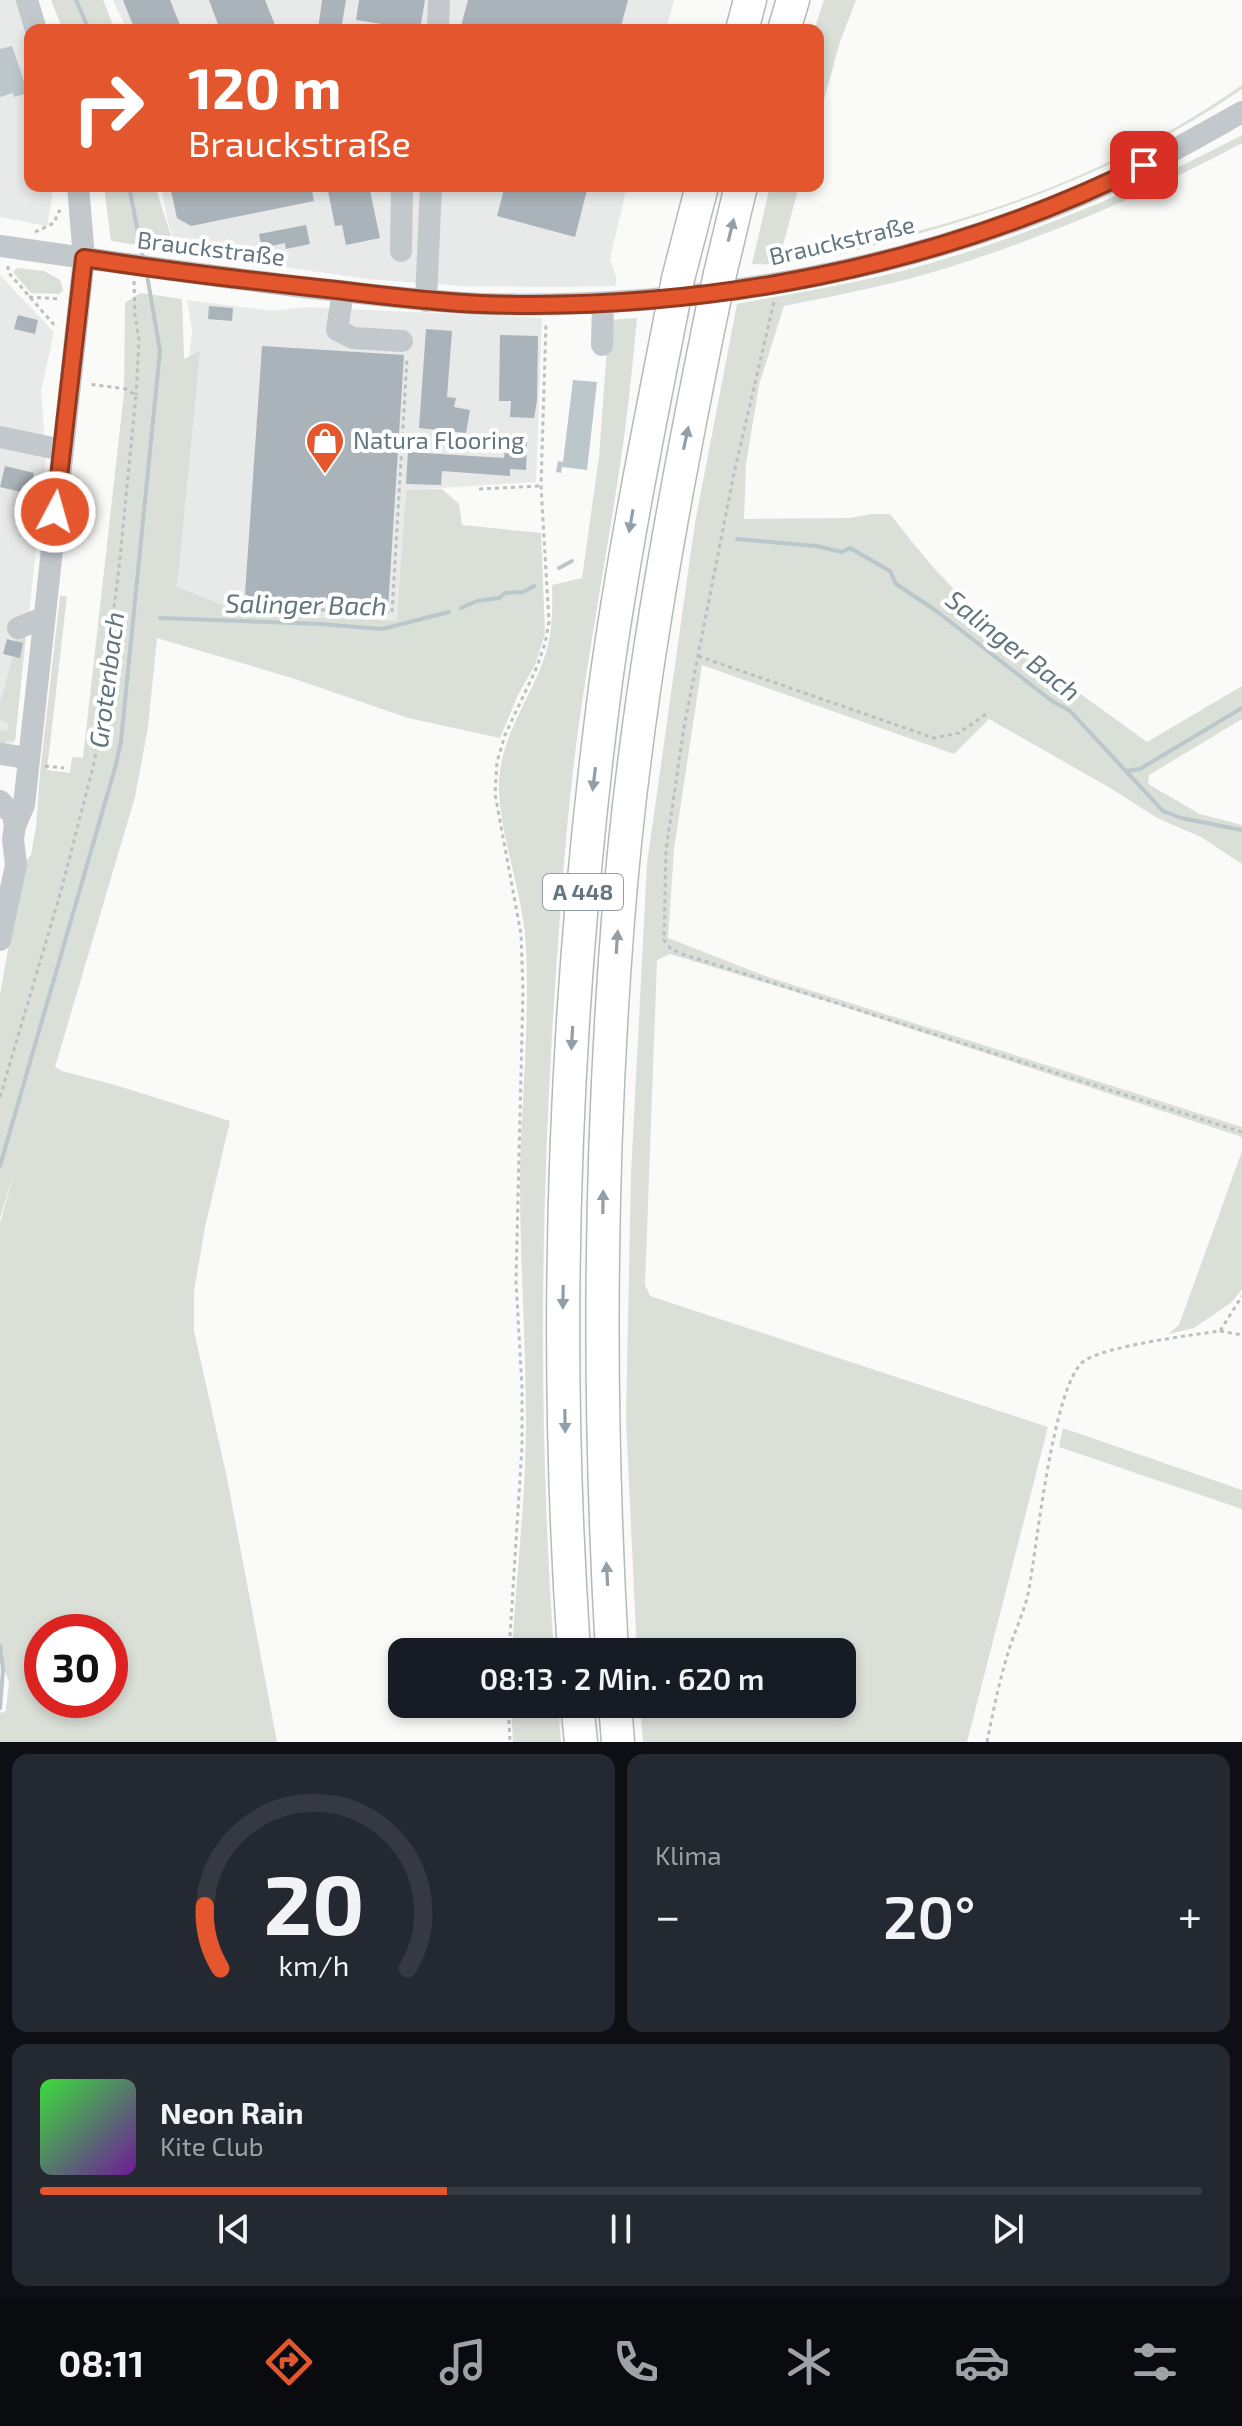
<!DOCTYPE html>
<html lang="de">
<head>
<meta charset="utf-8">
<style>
	body { margin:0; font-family:"Exo 2",sans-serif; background:#242831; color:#f1f3f6; height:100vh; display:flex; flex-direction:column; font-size:30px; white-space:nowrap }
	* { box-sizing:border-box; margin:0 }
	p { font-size:26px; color:#9ea1a6 }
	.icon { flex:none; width:44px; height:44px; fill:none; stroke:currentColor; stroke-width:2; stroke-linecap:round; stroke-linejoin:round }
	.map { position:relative; height:1742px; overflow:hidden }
	.details { display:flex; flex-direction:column; gap:12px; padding:12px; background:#0d0f14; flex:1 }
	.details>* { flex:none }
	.guide { position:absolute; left:24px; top:24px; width:800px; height:168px; border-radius:16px; box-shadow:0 4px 12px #0003; background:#e4572e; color:#fff; overflow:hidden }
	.speed { position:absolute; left:24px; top:1614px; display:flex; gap:16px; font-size:40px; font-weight:700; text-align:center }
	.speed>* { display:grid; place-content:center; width:104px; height:104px; border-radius:50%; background:#171b24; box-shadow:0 4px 12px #0003; line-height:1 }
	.speed .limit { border:12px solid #d22; background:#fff; color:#111 }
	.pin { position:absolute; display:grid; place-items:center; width:68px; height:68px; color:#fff; margin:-34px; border-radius:16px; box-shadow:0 4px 12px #0006 }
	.me { position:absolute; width:88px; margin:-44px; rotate:6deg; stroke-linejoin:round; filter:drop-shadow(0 0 6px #0008) }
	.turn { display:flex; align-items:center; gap:28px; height:168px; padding:0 32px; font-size:36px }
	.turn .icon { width:104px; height:104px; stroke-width:2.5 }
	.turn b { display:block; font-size:56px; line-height:68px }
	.big { font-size:60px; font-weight:600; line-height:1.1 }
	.details .card { flex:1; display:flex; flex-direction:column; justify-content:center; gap:12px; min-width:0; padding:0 28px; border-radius:16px; background:#242831 }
	.details .dial { align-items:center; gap:0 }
	.dial svg { height:208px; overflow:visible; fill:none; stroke:#363941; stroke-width:7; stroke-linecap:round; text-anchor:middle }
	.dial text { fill:#f1f3f6; stroke:none }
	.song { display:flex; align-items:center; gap:24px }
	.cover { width:96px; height:96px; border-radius:12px; background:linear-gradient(135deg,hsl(120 70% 55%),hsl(280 70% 35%)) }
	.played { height:8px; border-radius:4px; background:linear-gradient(90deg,#e4572e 35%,#363941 35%) }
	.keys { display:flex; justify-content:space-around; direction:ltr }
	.heat { display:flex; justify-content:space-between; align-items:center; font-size:44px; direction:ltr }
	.details .tiles { flex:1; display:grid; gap:12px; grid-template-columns:1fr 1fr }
	.card:last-child { grid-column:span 2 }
	.trip { position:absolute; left:388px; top:1638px; width:468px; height:80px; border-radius:16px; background:#171b24; box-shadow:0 4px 12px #0003; font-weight:600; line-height:80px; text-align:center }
	.dock { display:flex; height:128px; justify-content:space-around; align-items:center; background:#090b0e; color:#9ea1a6 }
	.dock .icon { width:56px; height:56px }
	.dock .selected { color:#e4572e }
	.dock b { font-size:36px; color:#f1f3f6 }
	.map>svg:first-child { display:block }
	.built { fill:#e8e9e9 }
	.green { fill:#dadfd7; fill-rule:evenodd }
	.water { fill:#bbc7cb }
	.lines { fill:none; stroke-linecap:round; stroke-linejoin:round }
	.stream { stroke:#bbc7cb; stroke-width:4 }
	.building { fill:#aab3b9 }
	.highway-casing { stroke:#b4b9bd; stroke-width:35 }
	.path { stroke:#bbbfc2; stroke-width:3; stroke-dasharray:4 4; stroke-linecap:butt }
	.minor { stroke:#c3c8cc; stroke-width:22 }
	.highway { stroke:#fff; stroke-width:32 }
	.highway-bridge-casing { stroke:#b4b9bd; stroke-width:35; stroke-linecap:butt }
	.highway-bridge { stroke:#fff; stroke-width:32 }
	.oneway { fill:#939fa8 }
	.route-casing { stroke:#94391e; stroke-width:20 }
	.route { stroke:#e4572e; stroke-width:14 }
	.labels { text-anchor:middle; stroke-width:8; stroke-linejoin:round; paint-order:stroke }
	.shield { fill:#fff; stroke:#939fa8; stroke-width:2 }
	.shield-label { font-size:22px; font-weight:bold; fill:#657683 }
	.street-label { font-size:24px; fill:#657683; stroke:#fff }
	.poi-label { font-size:24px; fill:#657683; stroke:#fff; text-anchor:start }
	.water-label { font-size:26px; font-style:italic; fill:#60757c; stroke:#fff }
</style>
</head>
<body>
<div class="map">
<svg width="1242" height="1742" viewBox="0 0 1242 1742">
	<rect width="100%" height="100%" fill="#fafaf8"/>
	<path class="built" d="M 0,0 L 18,0 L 30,47 L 30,186 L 54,186 L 47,226 L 0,217 Z
		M 113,0 L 674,0 L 666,30 L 127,30 Z
		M 161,186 L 627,186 L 610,259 L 617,280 L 615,286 L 557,287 L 462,286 L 366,279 L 177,251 L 167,219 Z
		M 0,275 L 54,332 L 41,391 L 46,457 L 15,741 L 0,754 Z
		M 187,300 L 274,311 L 305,307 L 542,318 L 536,482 L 406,490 L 398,621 L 386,622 L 164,610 L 192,331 Z"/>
	<path class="green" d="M 51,0 L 103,0 L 115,30 L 63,30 Z
		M 824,0 L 856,0 L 840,42 L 818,121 L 818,30 L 814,30 Z
		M 1242,85 L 1242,89 C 1135,163 1009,211 884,243 C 841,254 797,266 752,264 L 770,186 L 799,186 L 779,260 C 941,235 1107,180 1242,85 Z
		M 1242,135 L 1242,143 C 1149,193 1051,235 950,267 C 896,284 839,295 784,306 L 759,385 L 746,464 L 744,519 L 850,518 L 872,514 L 890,514 C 905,532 918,550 933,567 C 994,635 1074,689 1147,742 L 1242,686 L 1242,719 L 1149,775 L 1148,784 L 1200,814 L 1242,825 L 1242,864 L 1201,837 L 1157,818 L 1112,789 L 989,719 L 954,754 L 702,665 L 674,849 L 668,938 L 768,977 L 1242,1127 L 1242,1137 L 829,1002 L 670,954 L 657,960 L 645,1285 L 650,1296 L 1048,1427 L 967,1742 L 643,1742 L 640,1704 L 842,1704 L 842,1652 L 637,1652 L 626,1420 L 631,1174 L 647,864 L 695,523 L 737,304 C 791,294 845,285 898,272 C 1017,241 1134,192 1242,135 Z
		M 104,186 L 155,186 L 176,251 L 111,241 Z
		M 17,268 L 44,271 L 60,280 L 63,291 L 59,294 L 31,293 L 13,272 Z
		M 140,293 L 182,299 L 184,359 L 200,351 L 177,587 L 248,615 L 397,621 L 406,490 L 442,489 L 459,504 L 462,525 L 541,533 L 545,634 L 535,665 L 518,695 L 500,738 L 408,718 L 292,678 L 157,638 L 148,727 L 135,797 L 55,1067 L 62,1071 L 115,1085 L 230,1121 L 205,1227 L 194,1291 L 194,1331 L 227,1478 L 277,1742 L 0,1742 L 0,1712 L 3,1713 L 6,1710 L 9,1682 L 2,1664 L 0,1646 L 0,1223 L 15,1169 L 0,1218 L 0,995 L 23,865 L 31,855 L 36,827 L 40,774 L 60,596 L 67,596 L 47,770 L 70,773 L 72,757 L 83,758 L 124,393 L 125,303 ZM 42,1632 L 110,1632 L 110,1700 L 42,1700 Z
		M 637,318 C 632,367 628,416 620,465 C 605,567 585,668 573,771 C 565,838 561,905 556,972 C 540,1199 538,1426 554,1652 L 512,1652 C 516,1576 526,1499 526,1423 C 526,1343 520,1262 520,1182 C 521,1103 530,1025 526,946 C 523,894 502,844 499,792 C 497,744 524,709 541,667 C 552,640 553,614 552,585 L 582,578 L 599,457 L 609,320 Z
		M 26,630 L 15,741 L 6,740 L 5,748 L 0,748 L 0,729 L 8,731 L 9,724 L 0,720 L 0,704 L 13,656 L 20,657 L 23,644 L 15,641 L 18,634 Z
		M 1242,1151 L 1242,1289 L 1232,1302 L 1194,1328 L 1168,1334 L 1179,1325 Z
		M 1063,1428 L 1242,1490 L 1242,1509 L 1059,1447 Z
		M 511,1704 L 558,1704 L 561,1742 L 513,1742 Z"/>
	<path class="water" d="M 12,46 L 28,93 L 14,97 L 13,93 L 0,97 L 0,49 Z
		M 573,380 L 597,382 L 587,470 L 562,467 L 561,473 L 556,472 L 558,461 L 563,462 Z"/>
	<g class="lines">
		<path class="stream" d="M 76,0 L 89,30
			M 129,186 L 143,258
			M 737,539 L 816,546 L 842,552 L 850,548 L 890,571 L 896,584 L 935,610 L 1052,701 L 1070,711 L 1163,811 L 1181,818 L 1242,830
			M 559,568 L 572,561
			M 461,608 L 477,601 L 499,598 L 505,593 L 523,592 L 534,586
			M 160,618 L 320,624 L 382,629 L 449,612
			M 1126,771 L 1140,769 L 1242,708
			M 0,1166 L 115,768 L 121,741 L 160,351 L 147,275
			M 0,1646 L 3,1670 L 0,1708"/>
	</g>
	<path class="building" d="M 123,0 L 170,0 L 182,30 L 135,30 Z
		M 209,0 L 265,0 L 277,30 L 220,30 Z
		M 322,0 L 346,0 L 341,30 L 318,30 Z
		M 359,0 L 425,0 L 420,30 L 356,20 Z
		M 468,0 L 628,0 L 620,30 L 460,30 Z
		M 170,186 L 311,186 L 314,201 L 191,226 L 177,218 Z
		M 327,186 L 369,186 L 380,238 L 346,245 L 342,225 L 335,226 Z
		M 505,186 L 588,186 L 575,237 L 497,216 Z
		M 306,225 L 310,244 L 286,249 L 285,243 L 262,248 L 259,234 Z
		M 209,306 L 233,308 L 232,321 L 208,319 Z
		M 18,315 L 38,320 L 35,334 L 14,329 Z
		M 426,329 L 452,331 L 447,397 L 456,398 L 454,407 L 470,410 L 466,433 L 419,428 Z
		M 500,335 L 538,336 L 537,401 L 534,418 L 510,417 L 511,401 L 499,401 Z
		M 262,346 L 404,355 L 388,609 L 257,601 L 245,594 Z
		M 507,434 L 520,434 L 519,442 L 527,442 L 526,470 L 510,469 L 510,476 L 442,471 L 441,485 L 406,484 L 408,452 L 504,458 Z
		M 5,466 L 34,473 L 29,494 L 0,487 Z
		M 7,639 L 23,643 L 20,658 L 3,654 Z"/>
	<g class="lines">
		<g class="highway-casing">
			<path id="highway" d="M 742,30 L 750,0
				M 784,30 L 793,0
				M 720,274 L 741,186
				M 678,279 L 702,186
				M 574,1652 C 552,1328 564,1003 606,681 C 623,558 647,437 671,315
				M 612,1652 C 598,1408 599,1164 618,920 C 634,715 671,512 712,311
				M 577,1704 L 581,1742
				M 615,1704 L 618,1742"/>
		</g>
		<path class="path" d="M 35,232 L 54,223 L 59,211 L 62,211
			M 8,266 L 8,272 L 57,328
			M 134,281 L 135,315 L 139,340 L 136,395
			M 29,297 L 61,299
			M 774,302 L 734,473 L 684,727 L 666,850 L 664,940 L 671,949 L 682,954 L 1242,1132
			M 479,489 L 541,486
			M 241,606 L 392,613 L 407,359
			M 698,656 L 934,738 L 959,733 L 989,712
			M 45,766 L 64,768
			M 0,1097 L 61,891 L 95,759 L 119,568 L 136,395 L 126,389 L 88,384
			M 1220,1331 L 1242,1335
			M 509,1652 L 522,1447 L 522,1388 L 516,1281 L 523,991 L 521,934 L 495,794 L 497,762 L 505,735 L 536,669 L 545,644 L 549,622 L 541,486 L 546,322
			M 508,1704 L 510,1742
			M 987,1742 C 993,1712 999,1682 1008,1653 C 1014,1632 1025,1611 1029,1589 C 1037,1546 1053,1384 1084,1361 C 1105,1346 1192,1335 1220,1331 L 1242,1296"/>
		<path class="minor" d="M 27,0 L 36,30
			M 438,30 L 439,0
			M 0,246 C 104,261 208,276 312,288 C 370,294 427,302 485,304 C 701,309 921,270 1117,179 C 1160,159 1201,135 1242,112
			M 401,251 L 402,186
			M 343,291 L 337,330 L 353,338 L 402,341
			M 426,301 L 431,186
			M 602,345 L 603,303
			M 0,437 L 62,450
			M 18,628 L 43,618
			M 0,754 L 28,758
			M 0,801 L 13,815 L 15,826 L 13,839 L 16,865 L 0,940
			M 15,826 L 24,805 L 84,258 L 78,186"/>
		<use href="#highway" class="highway"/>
		<g class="highway-bridge-casing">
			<path id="highway-bridge" d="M 712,311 L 720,274
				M 671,315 L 678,279"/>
		</g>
		<use href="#highway-bridge" class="highway-bridge"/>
	</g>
	<defs><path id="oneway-solid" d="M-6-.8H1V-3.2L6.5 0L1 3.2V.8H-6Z" transform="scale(2)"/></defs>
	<g class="oneway">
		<use href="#oneway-solid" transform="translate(731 230) rotate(-76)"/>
		<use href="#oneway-solid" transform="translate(686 438) rotate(-78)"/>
		<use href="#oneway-solid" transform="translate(631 521) rotate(100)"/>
		<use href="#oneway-solid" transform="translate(594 779) rotate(97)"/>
		<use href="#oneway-solid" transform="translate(617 942) rotate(-86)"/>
		<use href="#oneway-solid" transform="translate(572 1038) rotate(93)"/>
		<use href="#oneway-solid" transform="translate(603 1202) rotate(-89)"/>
		<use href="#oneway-solid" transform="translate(563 1297) rotate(91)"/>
		<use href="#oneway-solid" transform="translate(565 1421) rotate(89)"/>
		<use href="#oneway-solid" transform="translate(607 1574) rotate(-93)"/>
	</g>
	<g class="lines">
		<g class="route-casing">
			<path id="route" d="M 55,512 L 84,258 C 168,271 252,281 336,290 C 384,296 432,302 481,304 C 707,312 941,266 1144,165"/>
		</g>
		<use href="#route" class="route"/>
	</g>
	<defs>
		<g id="shop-pin" transform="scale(2)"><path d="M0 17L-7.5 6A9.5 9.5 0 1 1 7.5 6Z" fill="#e4572e" stroke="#fff"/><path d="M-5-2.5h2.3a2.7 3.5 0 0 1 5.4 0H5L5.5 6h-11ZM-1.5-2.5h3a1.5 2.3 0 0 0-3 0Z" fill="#fff"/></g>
	</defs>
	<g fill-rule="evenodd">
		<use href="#shop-pin" x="325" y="441"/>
	</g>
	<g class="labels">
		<rect class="shield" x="543" y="874" width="80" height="36" rx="6"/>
		<g class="shield-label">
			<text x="583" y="900">A 448</text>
		</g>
		<g class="street-label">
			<text transform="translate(842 241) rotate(-13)" y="8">Brauckstraße</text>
			<text transform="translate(211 249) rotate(7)" y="8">Brauckstraße</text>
		</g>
		<g class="poi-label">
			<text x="353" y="449">Natura Flooring</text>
		</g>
		<g class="water-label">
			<text transform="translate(306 605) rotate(1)" y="9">Salinger Bach</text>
			<text transform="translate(1013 646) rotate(38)" y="9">Salinger Bach</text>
			<text transform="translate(107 680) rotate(-83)" y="9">Grotenbach</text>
		</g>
	</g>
</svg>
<div class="speed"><div class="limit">30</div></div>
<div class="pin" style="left:1144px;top:165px;background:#d93025"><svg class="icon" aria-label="arrive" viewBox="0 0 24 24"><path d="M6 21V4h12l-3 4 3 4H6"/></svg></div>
<svg class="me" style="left:55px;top:512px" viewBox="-20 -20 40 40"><circle r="17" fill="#e4572e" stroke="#fff" stroke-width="3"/><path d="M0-11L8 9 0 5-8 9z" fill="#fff"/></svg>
<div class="trip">08:13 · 2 Min. · 620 m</div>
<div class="guide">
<div class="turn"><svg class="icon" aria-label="right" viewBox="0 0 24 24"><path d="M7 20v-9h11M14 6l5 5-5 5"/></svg><div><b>120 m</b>Brauckstraße</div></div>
</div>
</div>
<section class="details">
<div class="tiles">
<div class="card dial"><svg viewBox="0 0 100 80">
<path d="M14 69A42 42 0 1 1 86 69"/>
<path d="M14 69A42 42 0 0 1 8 45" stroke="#e4572e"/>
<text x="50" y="56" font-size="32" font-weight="700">20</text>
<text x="50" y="72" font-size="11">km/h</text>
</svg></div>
<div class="card"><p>Klima</p>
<div class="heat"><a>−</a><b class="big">20°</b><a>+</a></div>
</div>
<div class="card">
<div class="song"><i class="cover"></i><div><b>Neon Rain</b><p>Kite Club</p></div></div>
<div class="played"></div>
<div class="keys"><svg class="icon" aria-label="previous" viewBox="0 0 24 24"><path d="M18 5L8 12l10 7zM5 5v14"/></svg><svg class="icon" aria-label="pause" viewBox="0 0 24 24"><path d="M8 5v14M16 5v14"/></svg><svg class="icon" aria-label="next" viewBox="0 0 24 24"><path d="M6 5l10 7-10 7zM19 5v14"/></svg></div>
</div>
</div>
</section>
<nav class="dock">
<b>08:11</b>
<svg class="icon selected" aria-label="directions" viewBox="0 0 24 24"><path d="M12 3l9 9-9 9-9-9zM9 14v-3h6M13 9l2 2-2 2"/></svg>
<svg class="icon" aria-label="music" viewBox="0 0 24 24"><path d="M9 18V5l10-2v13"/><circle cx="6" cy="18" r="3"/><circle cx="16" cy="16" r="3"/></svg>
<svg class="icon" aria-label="phone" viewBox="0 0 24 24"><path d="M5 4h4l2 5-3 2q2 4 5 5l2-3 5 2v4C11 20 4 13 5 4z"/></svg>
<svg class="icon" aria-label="climate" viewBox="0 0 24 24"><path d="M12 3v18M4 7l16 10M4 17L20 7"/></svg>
<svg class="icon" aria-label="car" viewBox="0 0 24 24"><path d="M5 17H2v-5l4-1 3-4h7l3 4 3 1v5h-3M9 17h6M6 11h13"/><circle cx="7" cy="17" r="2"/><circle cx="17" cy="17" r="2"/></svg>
<svg class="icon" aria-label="filters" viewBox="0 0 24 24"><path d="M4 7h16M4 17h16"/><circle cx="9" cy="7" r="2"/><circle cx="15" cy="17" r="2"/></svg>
</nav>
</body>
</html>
